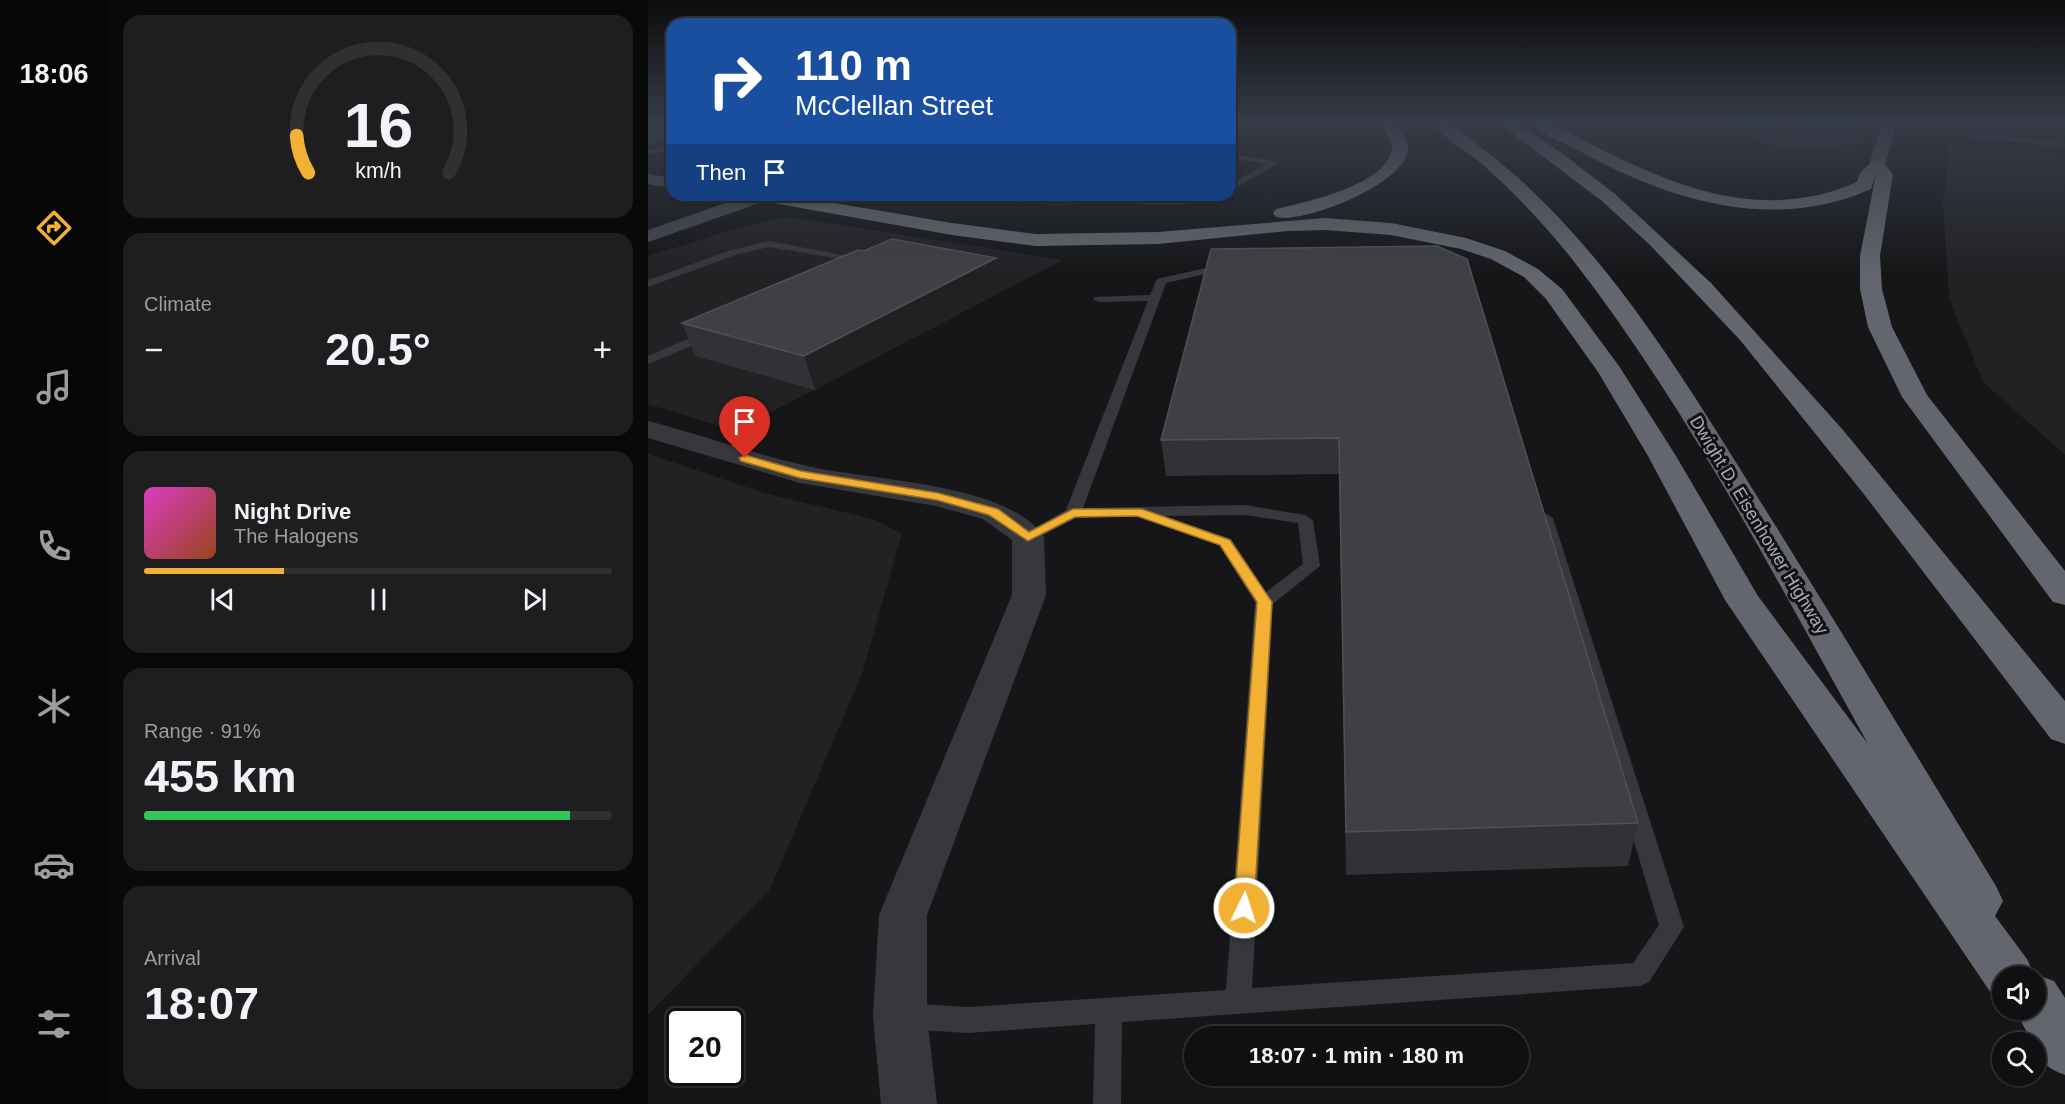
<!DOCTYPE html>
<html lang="en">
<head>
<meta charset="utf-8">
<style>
	body { margin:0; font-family:Arial,sans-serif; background:#1e1e20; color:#f1f3f6; height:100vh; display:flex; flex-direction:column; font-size:22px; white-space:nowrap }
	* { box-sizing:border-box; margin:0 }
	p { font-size:20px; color:#9c9d9f }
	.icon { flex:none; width:33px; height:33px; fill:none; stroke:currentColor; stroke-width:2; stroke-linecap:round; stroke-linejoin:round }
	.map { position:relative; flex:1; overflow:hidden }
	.details { display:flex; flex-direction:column; gap:15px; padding:15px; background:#09090a; width:540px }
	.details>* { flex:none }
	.guide { position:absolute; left:18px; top:18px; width:570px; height:183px; border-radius:18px; box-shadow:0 2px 4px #0004,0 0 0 2px #303032; background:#1a4fa0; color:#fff; overflow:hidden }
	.buttons { position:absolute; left:1344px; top:966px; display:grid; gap:12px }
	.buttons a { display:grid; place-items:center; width:54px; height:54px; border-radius:50%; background:#101012; box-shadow:0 2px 4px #0004,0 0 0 2px #303032; font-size:30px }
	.speed { position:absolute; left:18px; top:1008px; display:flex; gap:12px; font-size:30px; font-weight:700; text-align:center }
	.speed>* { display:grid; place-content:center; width:78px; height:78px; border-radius:50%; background:#101012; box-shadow:0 2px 4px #0004,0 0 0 2px #303032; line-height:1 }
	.speed .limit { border:3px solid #111; border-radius:9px; background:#fff; color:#111 }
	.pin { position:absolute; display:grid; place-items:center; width:51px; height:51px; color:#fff; margin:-62px -26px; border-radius:50% 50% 50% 0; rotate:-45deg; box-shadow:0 0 6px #0007 }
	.pin .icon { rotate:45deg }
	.me { position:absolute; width:66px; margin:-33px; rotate:4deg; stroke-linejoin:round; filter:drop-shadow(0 0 4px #0008) }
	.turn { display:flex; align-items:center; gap:21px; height:126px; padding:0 30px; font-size:27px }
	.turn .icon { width:78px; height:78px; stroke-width:2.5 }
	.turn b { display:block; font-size:42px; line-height:51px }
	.then { display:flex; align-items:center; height:57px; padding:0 30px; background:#0003; gap:12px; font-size:22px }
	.big { font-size:45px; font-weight:700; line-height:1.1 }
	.details .card { flex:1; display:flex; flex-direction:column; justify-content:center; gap:9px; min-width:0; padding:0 21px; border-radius:18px; background:#1e1e20 }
	.details .dial { align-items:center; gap:0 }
	.dial svg { height:156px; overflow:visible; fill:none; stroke:#303032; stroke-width:7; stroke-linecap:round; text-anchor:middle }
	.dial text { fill:#f1f3f6; stroke:none }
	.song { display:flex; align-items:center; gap:18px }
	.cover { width:72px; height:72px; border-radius:9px; background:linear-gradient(135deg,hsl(310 70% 55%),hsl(20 70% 35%)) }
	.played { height:6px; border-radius:3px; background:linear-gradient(90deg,#f2b134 30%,#303032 30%) }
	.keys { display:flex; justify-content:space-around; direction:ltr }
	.heat { display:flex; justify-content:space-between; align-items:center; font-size:33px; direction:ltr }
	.charge { height:9px; border-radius:4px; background:linear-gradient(90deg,#34c759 91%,#303032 0) }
	.trip { position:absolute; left:536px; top:1026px; width:345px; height:60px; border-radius:30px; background:#101012; box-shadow:0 2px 4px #0004,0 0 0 2px #303032; font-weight:700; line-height:60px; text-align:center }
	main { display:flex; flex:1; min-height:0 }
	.tabs { display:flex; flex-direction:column; width:108px; justify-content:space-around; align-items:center; background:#060607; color:#9c9d9f }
	.tabs .icon { width:42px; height:42px }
	.tabs .on { color:#f2b134 }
	.tabs b { font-size:27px; color:#f1f3f6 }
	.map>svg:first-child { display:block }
	.built { fill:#222225 }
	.green { fill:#1c231d }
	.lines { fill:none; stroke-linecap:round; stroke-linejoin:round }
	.river { fill:#2c353c; fill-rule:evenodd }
	.lane { fill:#37383d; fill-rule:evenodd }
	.street { fill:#37383d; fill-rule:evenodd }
	.secondary { fill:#45474d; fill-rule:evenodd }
	.primary { fill:#53555c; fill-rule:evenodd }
	.highway { fill:#63666e; fill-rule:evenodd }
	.wall { fill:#323236 }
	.shaded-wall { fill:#212124 }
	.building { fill:#3f3f44; stroke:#4f5156; stroke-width:1.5 }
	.route { fill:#f2b134; stroke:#9d7322; stroke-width:1.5 }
	.labels { text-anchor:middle; stroke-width:6; stroke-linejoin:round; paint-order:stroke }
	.street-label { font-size:18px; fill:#a8adb8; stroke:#111113 }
</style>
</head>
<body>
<main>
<nav class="tabs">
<b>18:06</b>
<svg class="icon on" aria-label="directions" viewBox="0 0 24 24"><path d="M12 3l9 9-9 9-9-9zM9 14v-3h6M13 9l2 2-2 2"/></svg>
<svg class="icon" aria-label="music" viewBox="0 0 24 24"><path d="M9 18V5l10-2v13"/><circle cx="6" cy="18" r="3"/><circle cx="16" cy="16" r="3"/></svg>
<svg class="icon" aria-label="phone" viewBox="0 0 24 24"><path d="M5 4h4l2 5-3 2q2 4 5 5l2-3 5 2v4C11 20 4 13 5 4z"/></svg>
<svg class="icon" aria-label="climate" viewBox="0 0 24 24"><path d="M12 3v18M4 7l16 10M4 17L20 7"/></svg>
<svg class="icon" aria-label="car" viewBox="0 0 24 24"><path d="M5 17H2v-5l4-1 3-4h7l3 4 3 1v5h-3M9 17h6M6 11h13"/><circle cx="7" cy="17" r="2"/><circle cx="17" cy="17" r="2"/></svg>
<svg class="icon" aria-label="filters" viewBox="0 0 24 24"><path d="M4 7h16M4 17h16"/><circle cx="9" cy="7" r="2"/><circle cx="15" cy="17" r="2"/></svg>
</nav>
<section class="details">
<div class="card dial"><svg viewBox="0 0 100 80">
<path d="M14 69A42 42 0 1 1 86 69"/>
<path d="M14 69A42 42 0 0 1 8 50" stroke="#f2b134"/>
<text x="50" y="56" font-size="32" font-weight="700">16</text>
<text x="50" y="72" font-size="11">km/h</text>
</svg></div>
<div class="card"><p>Climate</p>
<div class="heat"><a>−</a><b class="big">20.5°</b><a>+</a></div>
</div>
<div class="card">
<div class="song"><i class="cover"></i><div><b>Night Drive</b><p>The Halogens</p></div></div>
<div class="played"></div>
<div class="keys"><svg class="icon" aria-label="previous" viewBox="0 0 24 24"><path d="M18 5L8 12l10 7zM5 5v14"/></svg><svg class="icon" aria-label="pause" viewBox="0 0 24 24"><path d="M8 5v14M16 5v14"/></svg><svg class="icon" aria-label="next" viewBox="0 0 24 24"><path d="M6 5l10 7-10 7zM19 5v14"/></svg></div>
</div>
<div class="card"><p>Range · 91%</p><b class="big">455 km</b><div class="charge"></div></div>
<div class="card"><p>Arrival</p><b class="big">18:07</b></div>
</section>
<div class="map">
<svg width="1417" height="1104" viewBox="0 0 1417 1104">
	<rect width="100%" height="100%" fill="#161618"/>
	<path class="built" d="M 1051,120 L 1218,120 L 1211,144 L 1138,149 Z
		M 1302,142 L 1417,155 L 1417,455 L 1335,382 L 1301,298 L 1295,205 Z
		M 340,195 L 448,195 L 428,205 L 405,206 Z
		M 142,217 L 415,260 L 87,431 L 0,404 L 0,256 L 103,224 Z
		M 0,454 L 116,493 L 224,519 L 254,533 L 215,671 L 122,889 L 0,1015 Z"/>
	<path class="green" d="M 0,120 L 24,120 L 24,141 L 0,139 Z"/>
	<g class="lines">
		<path class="river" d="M 24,120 L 24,140 L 0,144 L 0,124 Z"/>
		<path class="lane" d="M 1283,129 L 1417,143 L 1417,147 L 1286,133 Z
			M 24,145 L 24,149 L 0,155 L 0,151 Z
			M 582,154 L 627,161 L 631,163 L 582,191 L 582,184 L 619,164 L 582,158 Z
			M 454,195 L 526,200 L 570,195 C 552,209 472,207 454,195 Z
			M 121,241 L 221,260 L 216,263 L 121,247 L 90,254 L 0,287 L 0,280 L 83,250 Z
			M 580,263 L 585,266 L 584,268 L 518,283 L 435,508 L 597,505 L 657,515 L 665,520 L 672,566 L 625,604 L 604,988 L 985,963 L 1011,925 L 889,518 L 897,513 L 905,518 L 1036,927 L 1001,982 L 992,986 L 474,1022 L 473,1104 L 445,1104 L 447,1024 L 320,1033 L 256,1029 L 247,1025 L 243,1016 L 247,1007 L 256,1003 L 320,1007 L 578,990 L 607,602 L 571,545 L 493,516 L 428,518 L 386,540 L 374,540 L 372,537 L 418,510 L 500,301 L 451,302 L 445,299 L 447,297 L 502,295 L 509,279 ZM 597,515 L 650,523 L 655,564 L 618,592 L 583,539 L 517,516 Z
			M 61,330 L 67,334 L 65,337 L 0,364 L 0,356 Z"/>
		<path class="street" d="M 0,421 C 52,434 102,453 155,465 C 217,481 358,481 396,537 L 398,595 L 279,915 L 279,1016 L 289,1104 L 233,1104 L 225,1016 L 231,915 L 364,595 L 364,540 L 335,519 L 288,506 L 152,483 L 0,438 Z"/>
		<path class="secondary" d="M 0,174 L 24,178 L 24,188 L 0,184 Z
			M 100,195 L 123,196 L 120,200 L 0,242 L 0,230 Z"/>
		<path class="primary" d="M 1235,120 L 1249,120 L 1237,165 L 1229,170 L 1221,165 Z"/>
		<path class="highway" d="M 732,120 L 746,120 C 752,129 760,139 760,149 C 758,184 656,224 628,217 L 625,213 L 628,209 C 657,202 745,184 744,145 Z
			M 780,120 C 804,120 815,135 834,148 C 949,235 1032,372 1107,493 C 1189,623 1268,755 1348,886 L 1355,901 L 1347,916 L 1379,959 L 1386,974 L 1406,981 L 1417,998 L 1417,1075 C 1402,1069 1388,1062 1388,1042 L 1384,1042 L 1367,1010 L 1388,1010 L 1388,976 L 1354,976 L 1354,997 L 1343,993 L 1077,600 L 1000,456 L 950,372 L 898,299 L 876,277 L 843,259 L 813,249 L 743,235 L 677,230 L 640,231 L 510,244 L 388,246 L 304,235 L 114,201 L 105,196 L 139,195 L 304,223 L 388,234 L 510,232 L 677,218 L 743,223 L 818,238 L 857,251 L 890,269 L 914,289 L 971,366 L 1028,456 L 1110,596 L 1220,744 C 1128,579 1040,408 924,259 C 897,225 866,192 833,163 C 816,149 794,137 780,120 Z
			M 847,120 L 864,120 L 915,154 L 967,194 L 1063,283 L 1195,430 L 1417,701 L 1417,744 L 1403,739 L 1215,493 L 1092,340 L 1002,245 L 954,201 Z
			M 879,120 L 897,120 C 995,171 1097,231 1209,182 L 1212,173 L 1223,162 L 1235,162 L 1245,174 L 1232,256 L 1234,289 L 1244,327 L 1279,395 L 1417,571 L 1417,605 L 1405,602 L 1254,397 L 1220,327 L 1212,289 L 1212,256 L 1228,174 L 1223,189 C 1125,233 1019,200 930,150 C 915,142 891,133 879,120 Z"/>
	</g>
	<path class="wall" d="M 563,249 L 990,823 L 980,866 L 698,875 L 691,474 L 518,476 L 513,440 Z
		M 216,251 L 348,258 L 354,288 L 167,390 L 47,356 L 34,323 Z"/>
	<path class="shaded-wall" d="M 348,258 L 354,288 L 167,390 L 156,356 Z"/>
	<path class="building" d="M 244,239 L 348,258 L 156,356 L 34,323 L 210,250 L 216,251 Z
		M 789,246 L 819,259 L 990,823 L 698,832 L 691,438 L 513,440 L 563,249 Z"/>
	<linearGradient id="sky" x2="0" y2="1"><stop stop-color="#0c0c0d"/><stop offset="0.44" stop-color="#363c48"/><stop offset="1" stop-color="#363c48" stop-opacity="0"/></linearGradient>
	<rect width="1417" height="275" fill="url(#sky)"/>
	<path class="route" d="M 97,455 L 153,471 L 290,493 L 350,509 L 381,532 L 425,509 L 494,509 L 582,540 L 624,602 L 606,908 L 603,914 L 596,916 L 589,914 L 586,908 L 609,602 L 572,545 L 489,516 L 427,517 L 380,541 L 341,515 L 289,500 L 152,478 L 93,461 L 91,458 Z"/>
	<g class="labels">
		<g class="street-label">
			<text transform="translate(1111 525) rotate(59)" y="6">Dwight D. Eisenhower Highway</text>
		</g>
	</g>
</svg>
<div class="buttons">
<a><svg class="icon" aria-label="sound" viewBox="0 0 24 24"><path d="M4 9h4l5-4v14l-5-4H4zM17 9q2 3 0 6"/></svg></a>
<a><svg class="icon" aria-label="search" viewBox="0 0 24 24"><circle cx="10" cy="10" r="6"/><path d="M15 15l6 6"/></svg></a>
</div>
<div class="speed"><div class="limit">20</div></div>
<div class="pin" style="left:97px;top:458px;background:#d93025"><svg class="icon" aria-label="arrive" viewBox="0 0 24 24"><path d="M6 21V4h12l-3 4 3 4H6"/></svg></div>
<svg class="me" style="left:596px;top:908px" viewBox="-20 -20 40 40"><circle r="17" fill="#f2b134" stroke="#fff" stroke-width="3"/><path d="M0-11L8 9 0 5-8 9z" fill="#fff"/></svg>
<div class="trip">18:07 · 1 min · 180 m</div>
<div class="guide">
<div class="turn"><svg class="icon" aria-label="right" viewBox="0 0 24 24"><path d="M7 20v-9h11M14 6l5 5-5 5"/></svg><div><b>110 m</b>McClellan Street</div></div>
<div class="then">Then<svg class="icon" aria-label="arrive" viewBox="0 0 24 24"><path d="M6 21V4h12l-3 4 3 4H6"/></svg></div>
</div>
</div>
</main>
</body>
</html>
